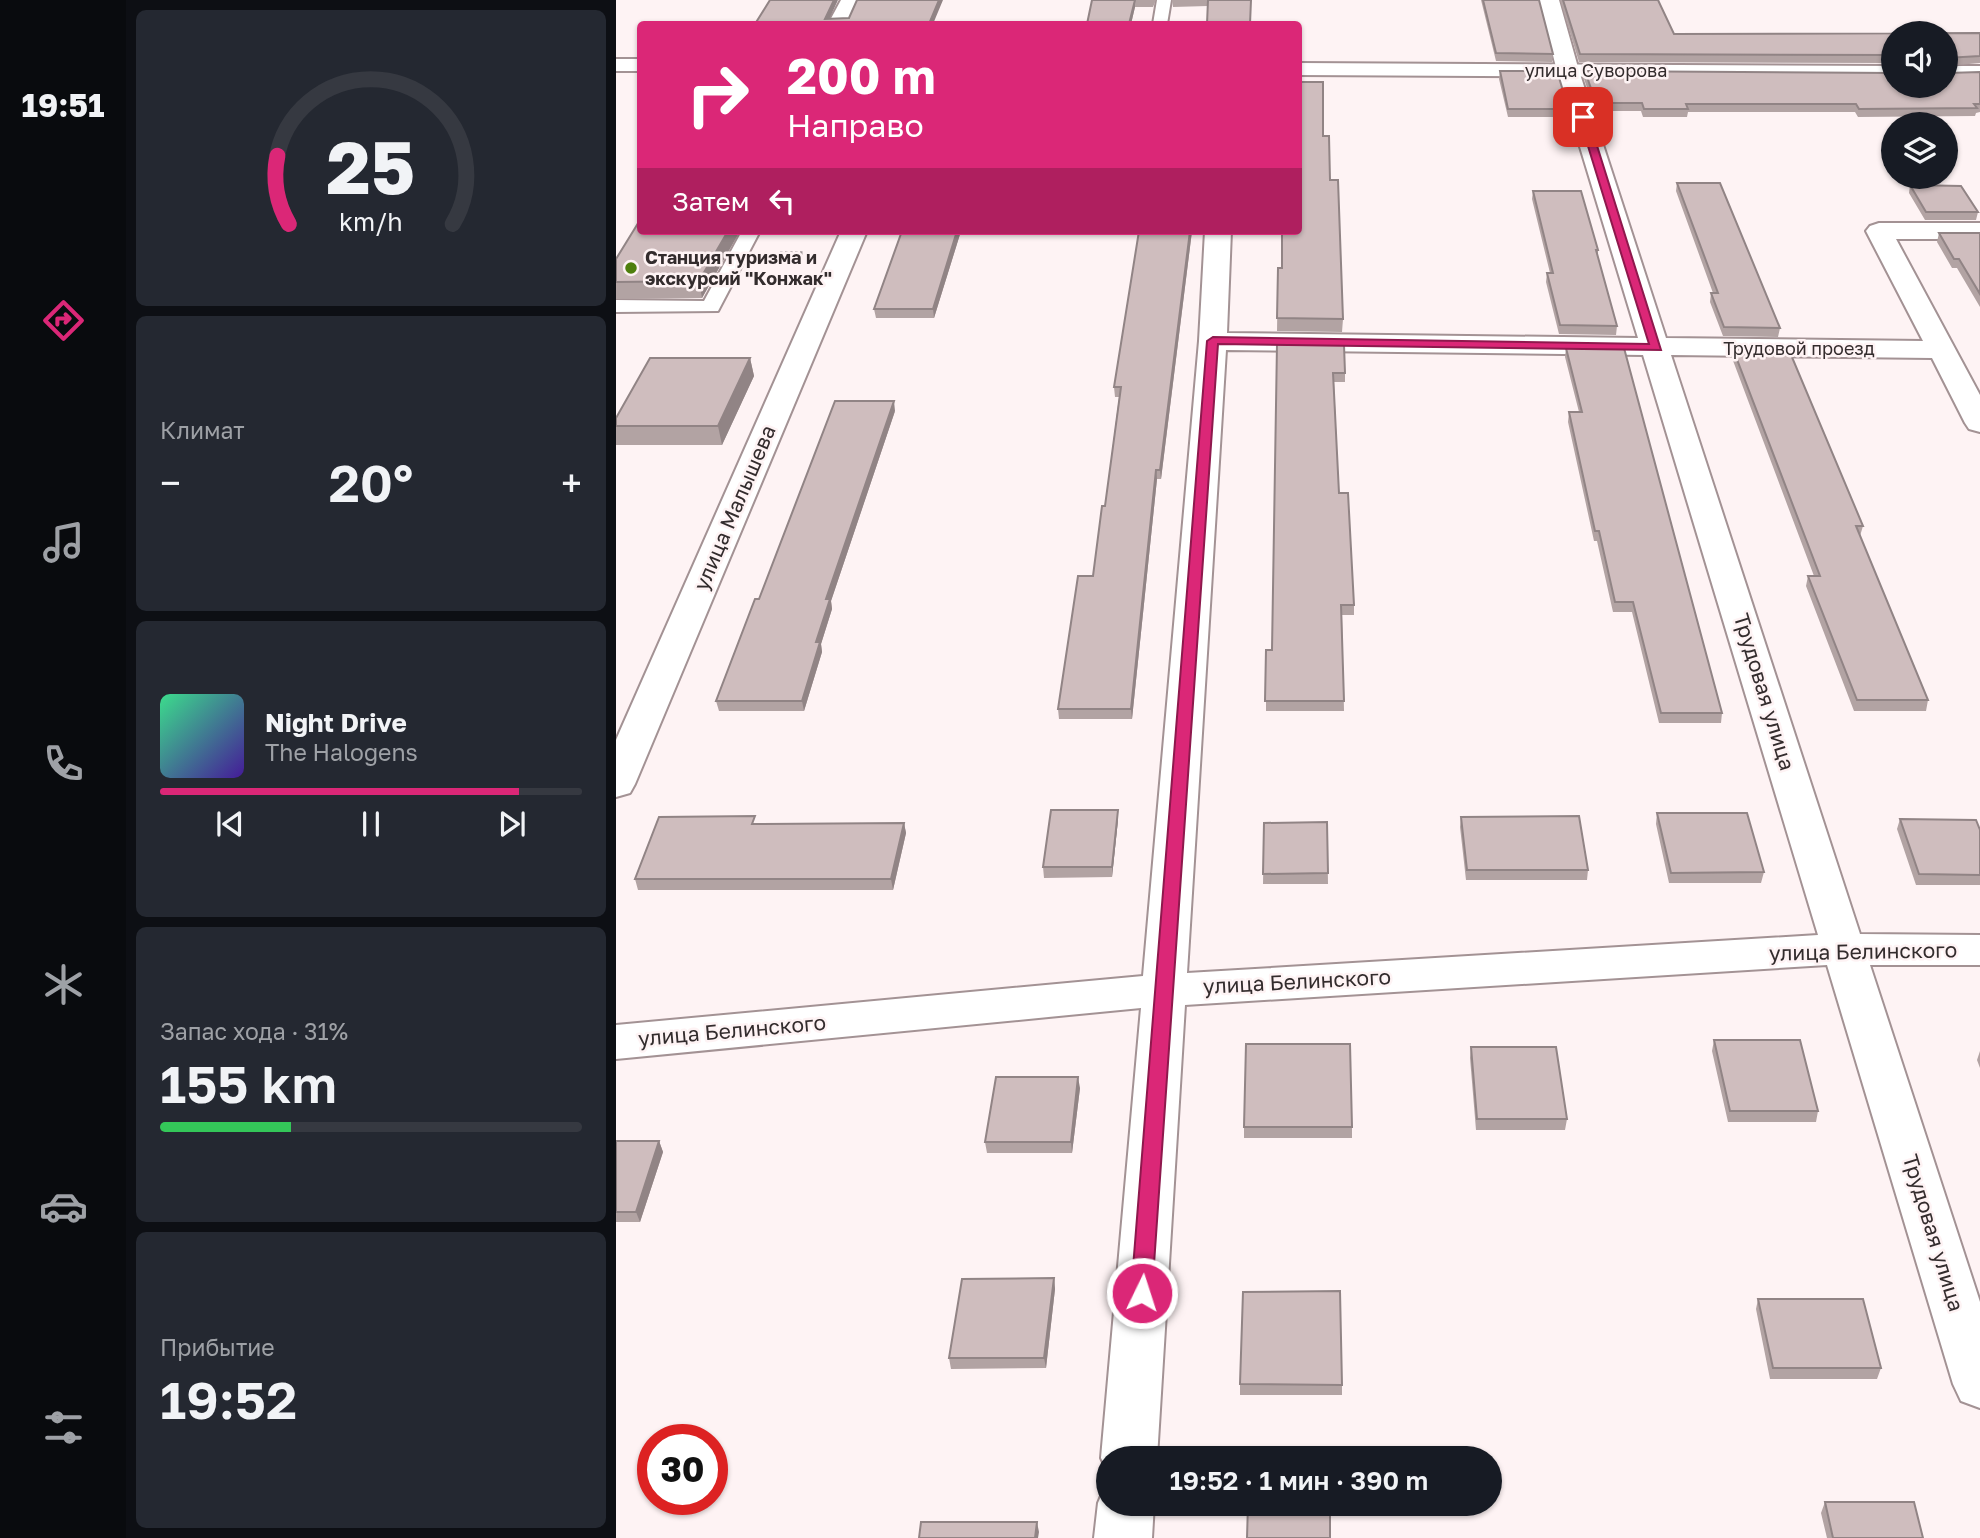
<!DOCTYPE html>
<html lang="ru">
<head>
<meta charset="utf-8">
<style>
	body { margin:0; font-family:"Golos Text",sans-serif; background:#242831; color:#f1f3f6; height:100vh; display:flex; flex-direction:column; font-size:26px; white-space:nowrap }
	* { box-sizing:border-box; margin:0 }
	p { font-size:23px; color:#9ea1a6 }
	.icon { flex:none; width:38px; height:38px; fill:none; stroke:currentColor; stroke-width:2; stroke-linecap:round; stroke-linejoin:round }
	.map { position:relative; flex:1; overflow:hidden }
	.panel { display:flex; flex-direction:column; gap:10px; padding:10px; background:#0d0f14; width:490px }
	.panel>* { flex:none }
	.hud { position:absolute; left:21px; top:21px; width:665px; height:214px; border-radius:7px; box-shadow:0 2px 5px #0004; background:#db2777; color:#fff; overflow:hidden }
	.tools { position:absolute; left:1265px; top:21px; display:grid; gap:14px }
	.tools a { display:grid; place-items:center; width:77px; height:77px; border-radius:50%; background:#171b24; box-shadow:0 2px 5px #0004; font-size:35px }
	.speed { position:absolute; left:21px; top:1424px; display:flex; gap:14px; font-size:35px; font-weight:700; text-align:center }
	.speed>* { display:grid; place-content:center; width:91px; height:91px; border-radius:50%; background:#171b24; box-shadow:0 2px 5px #0004; line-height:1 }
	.speed .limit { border:10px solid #d22; background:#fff; color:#111 }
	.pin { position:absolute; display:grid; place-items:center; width:60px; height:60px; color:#fff; margin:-30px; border-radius:14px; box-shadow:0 4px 10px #0006 }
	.me { position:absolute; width:77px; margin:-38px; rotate:4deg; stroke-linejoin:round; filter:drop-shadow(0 0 5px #0008) }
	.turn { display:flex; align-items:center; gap:24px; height:147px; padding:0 35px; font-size:32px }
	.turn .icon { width:91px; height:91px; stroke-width:2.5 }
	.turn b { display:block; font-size:49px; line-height:60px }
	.then { display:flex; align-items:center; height:66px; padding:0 35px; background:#0003; gap:14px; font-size:26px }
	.big { font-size:52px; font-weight:600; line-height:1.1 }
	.panel .tile { flex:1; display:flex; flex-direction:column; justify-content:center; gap:10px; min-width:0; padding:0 24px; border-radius:10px; background:#242831 }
	.panel .dial { align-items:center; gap:0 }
	.dial svg { height:182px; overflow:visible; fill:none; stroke:#363941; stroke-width:7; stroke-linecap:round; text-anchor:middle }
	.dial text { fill:#f1f3f6; stroke:none }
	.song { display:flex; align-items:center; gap:21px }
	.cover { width:84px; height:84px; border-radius:10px; background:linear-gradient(135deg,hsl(150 70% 55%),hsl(260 70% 35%)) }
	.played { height:7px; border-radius:4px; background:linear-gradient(90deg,#db2777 85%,#363941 85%) }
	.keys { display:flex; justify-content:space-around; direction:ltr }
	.heat { display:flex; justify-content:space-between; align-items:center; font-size:38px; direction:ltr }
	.charge { height:10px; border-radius:5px; background:linear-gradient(90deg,#34c759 31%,#363941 0) }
	.trip { position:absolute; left:480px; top:1446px; width:406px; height:70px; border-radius:35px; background:#171b24; box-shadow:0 2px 5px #0004; font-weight:600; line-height:70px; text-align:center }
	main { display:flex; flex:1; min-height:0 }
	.menu { display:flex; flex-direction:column; width:126px; justify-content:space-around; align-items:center; background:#090b0e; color:#9ea1a6 }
	.menu .icon { width:49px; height:49px }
	.menu .on { color:#db2777 }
	.menu b { font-size:32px; color:#f1f3f6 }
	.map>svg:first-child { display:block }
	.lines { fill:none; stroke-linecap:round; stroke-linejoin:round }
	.service-casing { stroke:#a39294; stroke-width:4 }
	.minor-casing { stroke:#a39294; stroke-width:4 }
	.secondary-casing { stroke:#a39294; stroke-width:4 }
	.path { stroke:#a09798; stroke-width:3.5; stroke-dasharray:2.5 2.5; stroke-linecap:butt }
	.service { fill:#fff; fill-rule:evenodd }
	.minor { fill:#fff; fill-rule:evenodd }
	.secondary { fill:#fff; fill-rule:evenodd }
	.wall { fill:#b2a3a3 }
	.shaded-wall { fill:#918485 }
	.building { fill:#cfbdbe; stroke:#918485; stroke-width:2 }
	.route { fill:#db2777; stroke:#8e194d; stroke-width:2 }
	.poi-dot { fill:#4e7f0d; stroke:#fef3f4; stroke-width:2.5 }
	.labels { text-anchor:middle; stroke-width:5; stroke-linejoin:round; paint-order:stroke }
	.far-street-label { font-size:18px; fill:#332c2d; stroke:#fef3f4 }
	.far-poi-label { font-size:18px; font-weight:bold; fill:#332c2d; stroke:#fef3f4; text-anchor:start }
	.street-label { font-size:21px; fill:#332c2d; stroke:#fef3f4 }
</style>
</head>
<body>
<main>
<nav class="menu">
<b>19:51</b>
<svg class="icon on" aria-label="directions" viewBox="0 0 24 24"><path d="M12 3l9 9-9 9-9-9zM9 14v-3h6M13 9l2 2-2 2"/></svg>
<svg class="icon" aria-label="music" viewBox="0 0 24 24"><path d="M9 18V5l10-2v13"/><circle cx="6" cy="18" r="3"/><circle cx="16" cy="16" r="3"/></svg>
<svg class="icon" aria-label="phone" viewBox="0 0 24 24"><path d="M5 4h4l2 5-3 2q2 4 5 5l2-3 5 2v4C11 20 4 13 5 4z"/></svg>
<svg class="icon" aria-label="climate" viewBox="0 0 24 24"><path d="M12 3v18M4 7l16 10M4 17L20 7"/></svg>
<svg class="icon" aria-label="car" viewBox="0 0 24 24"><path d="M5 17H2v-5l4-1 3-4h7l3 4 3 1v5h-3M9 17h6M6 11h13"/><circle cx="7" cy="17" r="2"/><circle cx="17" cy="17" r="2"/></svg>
<svg class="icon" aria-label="filters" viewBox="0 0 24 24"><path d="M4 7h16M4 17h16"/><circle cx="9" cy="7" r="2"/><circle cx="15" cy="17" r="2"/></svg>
</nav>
<section class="panel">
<div class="tile dial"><svg viewBox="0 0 100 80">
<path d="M14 69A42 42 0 1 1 86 69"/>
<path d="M14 69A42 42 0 0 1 9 39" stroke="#db2777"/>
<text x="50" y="56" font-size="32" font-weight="700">25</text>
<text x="50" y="72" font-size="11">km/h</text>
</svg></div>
<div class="tile"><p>Климат</p>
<div class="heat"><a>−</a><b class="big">20°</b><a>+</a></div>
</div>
<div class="tile">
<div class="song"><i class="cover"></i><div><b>Night Drive</b><p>The Halogens</p></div></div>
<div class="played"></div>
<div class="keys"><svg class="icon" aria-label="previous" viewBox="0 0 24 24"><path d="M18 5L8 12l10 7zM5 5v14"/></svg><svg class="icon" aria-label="pause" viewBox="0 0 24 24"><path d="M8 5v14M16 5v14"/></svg><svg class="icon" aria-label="next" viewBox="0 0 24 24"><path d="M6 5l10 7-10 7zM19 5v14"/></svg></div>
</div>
<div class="tile"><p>Запас хода · 31%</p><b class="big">155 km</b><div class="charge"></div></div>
<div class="tile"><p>Прибытие</p><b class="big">19:52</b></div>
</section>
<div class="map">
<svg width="1364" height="1538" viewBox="0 0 1364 1538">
	<rect width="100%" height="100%" fill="#fef3f4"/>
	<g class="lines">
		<g class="service-casing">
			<path id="service" d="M 541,0 L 555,0 L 551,24 L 537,24 Z
				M 126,231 L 144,231 L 102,311 L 0,312 L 0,300 L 88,301 Z"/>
		</g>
		<g class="minor-casing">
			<path id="minor" d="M 225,0 L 245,0 L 232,24 L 212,24 Z
				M 923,0 L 943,0 L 963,71 L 1050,338 L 1307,341 L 1250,231 L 1254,226 L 1263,223 L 1364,223 L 1364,239 L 1280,239 L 1364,395 L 1364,432 L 1353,429 L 1349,423 L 1316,358 L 1055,355 L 1244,934 L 1364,935 L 1364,965 L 1254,965 L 1364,1302 L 1364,1408 L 1345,1401 L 1337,1384 L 1211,965 L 569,1005 L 541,1458 L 492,1458 L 492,1472 L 485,1458 L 525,1008 L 0,1059 L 0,1025 L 527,976 L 583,341 L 589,231 L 615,231 L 611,333 L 1022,338 L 941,71 ZM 610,350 L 1027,355 L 1202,935 L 571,973 Z
				M 225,231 L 251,231 L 19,784 L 14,793 L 0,797 L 0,740 Z
				M 490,1484 L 492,1503 L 538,1503 L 536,1538 L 478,1538 L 482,1503 Z"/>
		</g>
		<g class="secondary-casing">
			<path id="secondary" d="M 0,59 L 24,59 L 24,71 L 0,71 Z
				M 682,63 L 1278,66 L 1278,78 L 682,75 Z
				M 1330,66 L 1364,66 L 1364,78 L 1330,78 Z"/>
		</g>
		<path class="path" d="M 164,253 L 187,253"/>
		<use href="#service" class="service"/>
		<use href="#minor" class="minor"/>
		<use href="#secondary" class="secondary"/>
	</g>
	<path class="wall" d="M 476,0 L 540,0 L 537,7 L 519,7 L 515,24 L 471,24 Z
		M 556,0 L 635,0 L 592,6 L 557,7 Z
		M 865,0 L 923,0 L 937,54 L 936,62 L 880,61 Z
		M 944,0 L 1042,0 L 1058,34 L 1364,33 L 1364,63 L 1331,66 L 1332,73 L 1364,72 L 1364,112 L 1360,113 L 1359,116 L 1242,117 L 1239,112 L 1072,112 L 1071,117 L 1027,117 L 1025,111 L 979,111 L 968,79 L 969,71 L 1330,86 L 1330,33 L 1278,33 L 1278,63 L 963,62 Z
		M 884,71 L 951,111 L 942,113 L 941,117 L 892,117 L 883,79 Z
		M 707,136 L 714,180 L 727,319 L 726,332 L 661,331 L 662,268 L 666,268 Z
		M 1061,183 L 1164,328 L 1162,337 L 1107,336 L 1094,302 L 1095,293 L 1097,293 L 1060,191 Z
		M 1294,185 L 1362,212 L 1360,220 L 1309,220 L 1293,193 Z
		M 917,191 L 982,250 L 982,257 L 1001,326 L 1000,335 L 943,334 L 930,282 L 931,273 L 934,273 L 916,199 Z
		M 124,231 L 86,298 L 0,299 L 0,259 Z
		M 345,231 L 318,318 L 260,318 L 258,309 Z
		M 523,231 L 576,231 L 545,479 L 541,479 L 516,719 L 443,719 L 442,709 L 477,576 L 489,506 L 503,397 L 499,397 L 498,387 Z
		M 1323,233 L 1364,233 L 1364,307 L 1341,268 L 1336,268 L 1321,242 Z
		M 661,344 L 729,373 L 729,382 L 718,382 L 723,493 L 738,605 L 738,615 L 726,615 L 728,711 L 650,711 L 650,650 L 656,650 Z
		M 950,348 L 1106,713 L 1105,723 L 1043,723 L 1016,612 L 997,612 L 981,541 L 978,541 L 952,422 L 953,412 L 963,412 L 949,357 Z
		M 1117,349 L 1247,526 L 1244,536 L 1312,700 L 1310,711 L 1238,711 L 1190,586 L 1192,576 L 1198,576 L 1116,358 Z
		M 134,358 L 138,376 L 106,445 L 0,445 L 0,418 Z
		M 279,411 L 215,601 L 216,609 L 205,644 L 206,652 L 188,711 L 103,711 L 100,701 L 143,599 Z
		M 1041,813 L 1148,872 L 1145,883 L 1053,883 L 1040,824 Z
		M 845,817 L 972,870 L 971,880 L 850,880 L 844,827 Z
		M 1284,819 L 1364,830 L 1364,885 L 1300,885 L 1281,829 Z
		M 502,820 L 496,877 L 428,878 L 427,867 Z
		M 711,822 L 712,884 L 647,884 L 648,823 Z
		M 288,823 L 290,833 L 277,890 L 22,890 L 19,879 L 141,824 Z
		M 1098,1040 L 1202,1111 L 1200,1122 L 1112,1122 L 1096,1051 Z
		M 855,1047 L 951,1119 L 949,1130 L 860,1130 L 854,1058 Z
		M 1364,1051 L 1364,1068 L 1361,1060 Z
		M 464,1088 L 456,1153 L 371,1153 L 369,1142 Z
		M 628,1127 L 736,1127 L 736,1138 L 628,1138 Z
		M 0,1141 L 43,1141 L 47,1152 L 24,1222 L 0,1222 Z
		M 438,1278 L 439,1289 L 430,1368 L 335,1369 L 333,1358 Z
		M 1142,1299 L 1265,1368 L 1261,1379 L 1154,1379 L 1140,1309 Z
		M 624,1384 L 726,1385 L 726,1395 L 624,1395 Z
		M 1209,1502 L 1307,1538 L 1211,1538 L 1205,1513 Z"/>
	<path class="shaded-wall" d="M 218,0 L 222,0 L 211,24 L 209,19 Z
		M 323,0 L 327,0 L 317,24 L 313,24 Z
		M 519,0 L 519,7 L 515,24 L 513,24 Z
		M 951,104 L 951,111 L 942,113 L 941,106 Z
		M 112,231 L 124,231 L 86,298 L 83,281 Z
		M 341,231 L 345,231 L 318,318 L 317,309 Z
		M 574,231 L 576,231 L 545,479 L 544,470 Z
		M 134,358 L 138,376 L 106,445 L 102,426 Z
		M 278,401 L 279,411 L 215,601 L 216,609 L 205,644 L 206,652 L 188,711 L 186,701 L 210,599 Z
		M 540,470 L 541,479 L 516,719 L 515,709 Z
		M 502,810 L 502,820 L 496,877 L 496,867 Z
		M 288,823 L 290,833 L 277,890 L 275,879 Z
		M 462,1077 L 464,1088 L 456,1153 L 455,1142 Z
		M 43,1141 L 47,1152 L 24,1222 L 20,1212 Z
		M 438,1278 L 439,1289 L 430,1368 L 428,1358 Z
		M 421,1522 L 423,1532 L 422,1538 L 419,1538 Z"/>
	<path class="building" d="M 154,0 L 218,0 L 209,19 L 233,18 L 241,0 L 323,0 L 313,24 L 139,24 Z
		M 476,0 L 519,0 L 513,24 L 471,24 Z
		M 592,0 L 635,0 L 634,24 L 591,24 Z
		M 867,0 L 923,0 L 937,54 L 880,53 Z
		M 947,0 L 1042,0 L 1058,34 L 1364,33 L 1364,56 L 1330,58 L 1330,33 L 1278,33 L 1278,55 L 964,54 Z
		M 1330,63 L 1332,73 L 1364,72 L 1364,104 L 1358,104 L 1361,108 L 1243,109 L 1240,104 L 1070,104 L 1072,109 L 1028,109 L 1026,103 L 980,103 L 969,71 L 1278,73 L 1278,86 L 1330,86 Z
		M 884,71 L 941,71 L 951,104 L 941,106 L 942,109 L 892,109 Z
		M 682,82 L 707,82 L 707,136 L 713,136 L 714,180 L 722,180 L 727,319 L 661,318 L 662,268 L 666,268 L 666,231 L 682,231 Z
		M 1061,183 L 1104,183 L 1164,328 L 1108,327 L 1095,293 L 1102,293 Z
		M 1294,185 L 1345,186 L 1362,212 L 1310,212 Z
		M 917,191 L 965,191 L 982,250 L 980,250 L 1001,326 L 944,325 L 931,273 L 937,273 Z
		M 24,220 L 24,231 L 112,231 L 83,281 L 0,282 L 0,259 Z
		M 286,231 L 341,231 L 317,309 L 258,309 Z
		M 523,231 L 574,231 L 544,470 L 540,470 L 515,709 L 442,709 L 462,576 L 477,576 L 486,506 L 489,506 L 505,387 L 498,387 Z
		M 1323,233 L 1364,233 L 1364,294 L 1343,259 L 1338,259 Z
		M 661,344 L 728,345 L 729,373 L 717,373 L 723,493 L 732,493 L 738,605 L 725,605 L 728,701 L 649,701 L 650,650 L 656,650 Z
		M 950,348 L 1008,348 L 1106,713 L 1045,713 L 1017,602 L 999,602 L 983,531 L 979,531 L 953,412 L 966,412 Z
		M 1117,349 L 1173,350 L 1247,526 L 1240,526 L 1312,700 L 1241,700 L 1192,576 L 1204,576 Z
		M 34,358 L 134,358 L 102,426 L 0,426 L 0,418 Z
		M 219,401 L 278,401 L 210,599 L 214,599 L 200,642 L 204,642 L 186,701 L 100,701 L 139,599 L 143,599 Z
		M 435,810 L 502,810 L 496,867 L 427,867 Z
		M 1041,813 L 1131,813 L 1148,872 L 1055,873 Z
		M 139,816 L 136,824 L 288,823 L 275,879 L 19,879 L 43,817 Z
		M 963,816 L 972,870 L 851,870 L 845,817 Z
		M 1284,819 L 1360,820 L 1364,830 L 1364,875 L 1303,874 Z
		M 711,822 L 712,873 L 647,874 L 648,823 Z
		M 1098,1040 L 1184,1040 L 1202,1111 L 1114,1111 Z
		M 630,1044 L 734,1044 L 736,1127 L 628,1127 Z
		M 855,1047 L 940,1047 L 951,1119 L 861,1119 Z
		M 380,1077 L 462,1077 L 455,1142 L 369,1142 Z
		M 0,1141 L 43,1141 L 20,1212 L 0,1212 Z
		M 438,1278 L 428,1358 L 333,1358 L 346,1279 Z
		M 724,1291 L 726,1385 L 624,1384 L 627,1292 Z
		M 1142,1299 L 1247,1299 L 1265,1368 L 1157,1368 Z
		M 1209,1502 L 1298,1502 L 1307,1538 L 1217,1538 Z
		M 632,1503 L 714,1503 L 714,1538 L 631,1538 Z
		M 305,1522 L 421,1522 L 419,1538 L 303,1538 Z"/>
	<path class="route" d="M 967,114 L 972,117 L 1045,350 L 602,344 L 536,1293 L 533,1299 L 526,1302 L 518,1299 L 515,1293 L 591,341 L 597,337 L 1033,344 L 963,117 Z"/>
	<circle class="poi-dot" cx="15" cy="268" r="7"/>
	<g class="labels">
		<g class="far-street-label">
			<text x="980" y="77">улица Суворова</text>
			<text x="1183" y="355">Трудовой проезд</text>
		</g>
		<g class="far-poi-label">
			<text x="29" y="264">Станция туризма и<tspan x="29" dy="21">экскурсий "Конжак"</tspan></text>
		</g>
		<g class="street-label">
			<text transform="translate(119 508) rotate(-67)" y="7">улица Малышева</text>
			<text transform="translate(1148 692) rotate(73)" y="7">Трудовая улица</text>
			<text transform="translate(1247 952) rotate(-1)" y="7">улица Белинского</text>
			<text transform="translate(681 982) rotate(-3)" y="7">улица Белинского</text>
			<text transform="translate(116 1031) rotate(-5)" y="7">улица Белинского</text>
			<text transform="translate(1317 1233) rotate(73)" y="7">Трудовая улица</text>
		</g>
	</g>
</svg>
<div class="tools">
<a><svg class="icon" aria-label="sound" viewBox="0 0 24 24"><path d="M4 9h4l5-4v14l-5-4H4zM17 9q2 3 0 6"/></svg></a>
<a><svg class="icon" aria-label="layers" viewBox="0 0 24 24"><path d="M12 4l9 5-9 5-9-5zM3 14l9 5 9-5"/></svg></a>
</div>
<div class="speed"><div class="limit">30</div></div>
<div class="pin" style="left:967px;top:117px;background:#d93025"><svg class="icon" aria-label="arrive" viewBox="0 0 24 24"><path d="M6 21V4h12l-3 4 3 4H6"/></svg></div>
<svg class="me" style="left:526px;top:1293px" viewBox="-20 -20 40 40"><circle r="17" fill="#db2777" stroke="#fff" stroke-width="3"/><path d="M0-11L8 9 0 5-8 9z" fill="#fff"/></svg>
<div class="trip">19:52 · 1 мин · 390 m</div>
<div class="hud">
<div class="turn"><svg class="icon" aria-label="right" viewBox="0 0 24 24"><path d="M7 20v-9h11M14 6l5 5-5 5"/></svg><div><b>200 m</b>Направо</div></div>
<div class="then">Затем<svg class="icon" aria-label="left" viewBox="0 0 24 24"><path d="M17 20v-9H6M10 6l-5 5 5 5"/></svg></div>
</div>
</div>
</main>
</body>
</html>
